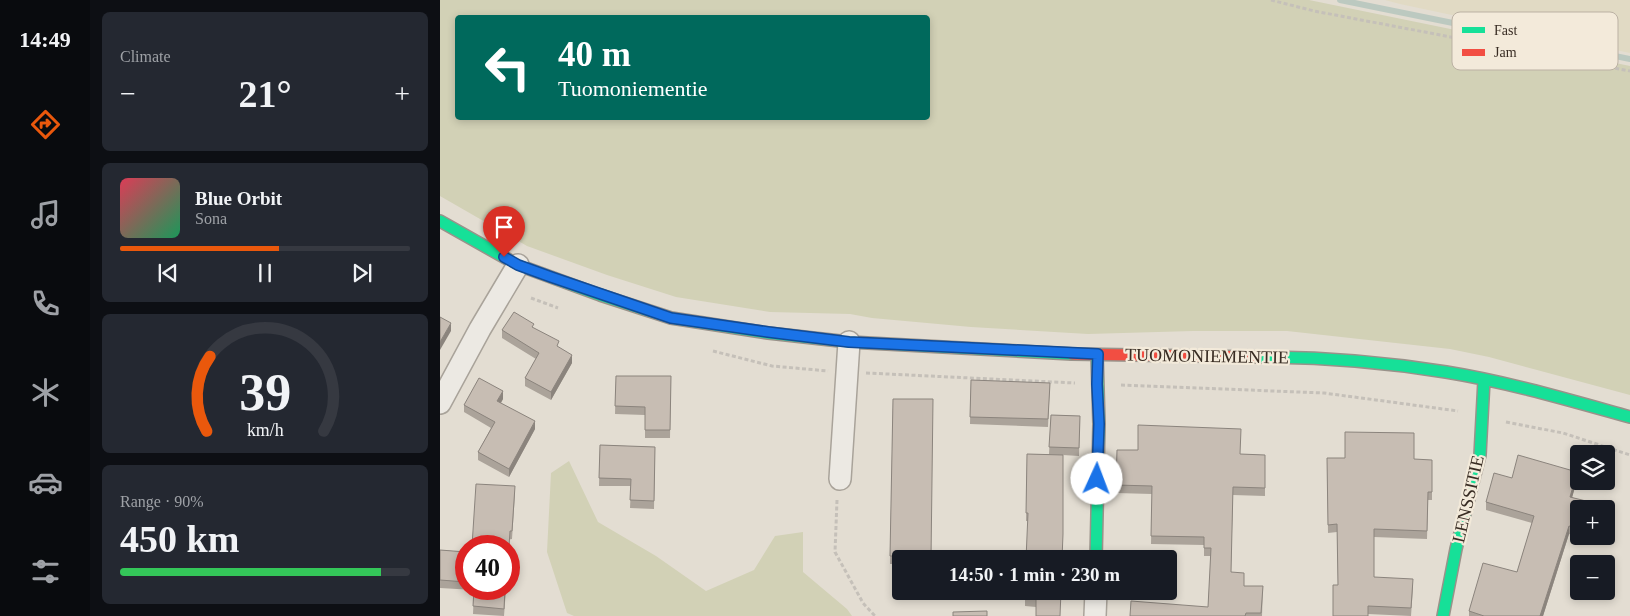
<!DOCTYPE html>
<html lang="en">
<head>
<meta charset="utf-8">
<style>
	body { margin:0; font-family:"Times New Roman",serif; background:#242831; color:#f1f3f6; height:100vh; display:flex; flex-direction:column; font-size:19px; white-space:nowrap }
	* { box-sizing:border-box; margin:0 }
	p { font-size:16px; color:#9ea1a6 }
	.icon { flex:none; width:28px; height:28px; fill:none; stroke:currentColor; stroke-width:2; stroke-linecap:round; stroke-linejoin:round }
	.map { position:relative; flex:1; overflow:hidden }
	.drawer { display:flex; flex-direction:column; gap:12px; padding:12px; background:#0d0f14; width:350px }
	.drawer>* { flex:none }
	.banner { position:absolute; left:15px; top:15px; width:475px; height:105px; border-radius:5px; box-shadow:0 2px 8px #0003; background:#00695c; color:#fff; overflow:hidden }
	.controls { position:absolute; left:1130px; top:445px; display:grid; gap:10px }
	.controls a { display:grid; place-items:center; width:45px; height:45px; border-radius:5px; background:#171b24; box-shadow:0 2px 8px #0003; font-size:25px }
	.speed { position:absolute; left:15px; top:535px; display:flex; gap:10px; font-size:25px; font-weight:700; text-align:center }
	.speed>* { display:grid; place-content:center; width:65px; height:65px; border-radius:50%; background:#171b24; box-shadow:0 2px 8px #0003; line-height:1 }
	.speed .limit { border:8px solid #d22; background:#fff; color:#111 }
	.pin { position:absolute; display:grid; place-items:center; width:42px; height:42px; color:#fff; margin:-51px -21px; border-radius:50% 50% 50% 0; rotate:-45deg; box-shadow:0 0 5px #0007 }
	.pin .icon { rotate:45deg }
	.me { position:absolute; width:55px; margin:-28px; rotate:2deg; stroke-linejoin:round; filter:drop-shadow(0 0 4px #0008) }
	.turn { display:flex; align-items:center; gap:18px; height:105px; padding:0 20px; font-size:22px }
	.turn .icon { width:65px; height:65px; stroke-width:2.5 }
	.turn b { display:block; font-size:35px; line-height:42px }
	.big { font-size:38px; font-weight:700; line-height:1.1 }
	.drawer .tile { flex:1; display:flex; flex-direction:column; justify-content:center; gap:8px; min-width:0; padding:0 18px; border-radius:8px; background:#242831 }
	.drawer .dial { align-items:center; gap:0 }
	.dial svg { height:130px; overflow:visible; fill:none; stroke:#363941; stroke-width:7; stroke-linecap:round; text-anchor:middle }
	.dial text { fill:#f1f3f6; stroke:none }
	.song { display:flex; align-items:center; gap:15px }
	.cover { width:60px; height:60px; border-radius:8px; background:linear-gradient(135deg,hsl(350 70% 55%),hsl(150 70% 35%)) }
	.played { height:5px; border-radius:2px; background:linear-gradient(90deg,#ea580c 55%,#363941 55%) }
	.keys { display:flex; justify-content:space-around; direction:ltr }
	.heat { display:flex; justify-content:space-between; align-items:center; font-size:28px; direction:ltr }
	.charge { height:8px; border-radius:4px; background:linear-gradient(90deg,#34c759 90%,#363941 0) }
	.trip { position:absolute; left:452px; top:550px; width:285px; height:50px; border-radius:5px; background:#171b24; box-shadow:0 2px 8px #0003; font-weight:700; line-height:50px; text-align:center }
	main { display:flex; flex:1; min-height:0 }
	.tab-bar { display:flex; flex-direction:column; width:90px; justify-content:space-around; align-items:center; background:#090b0e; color:#9ea1a6 }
	.tab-bar .icon { width:35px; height:35px }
	.tab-bar .active { color:#ea580c }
	.tab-bar b { font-size:22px; color:#f1f3f6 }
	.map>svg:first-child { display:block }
	.farmland { fill:#e1dac4 }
	.green { fill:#d2d1b6; fill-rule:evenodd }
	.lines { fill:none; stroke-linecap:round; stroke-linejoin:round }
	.stream { stroke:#bcc9c0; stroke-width:6 }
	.street-casing { stroke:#a9a39a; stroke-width:24 }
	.fast-casing { stroke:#99928a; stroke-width:14 }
	.jam-casing { stroke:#99928a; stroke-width:14 }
	.path { stroke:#c5c0b9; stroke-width:3; stroke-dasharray:4 2.5; stroke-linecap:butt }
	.street { stroke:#ece9e3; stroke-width:21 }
	.fast { stroke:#16e098; stroke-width:11 }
	.jam { stroke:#f24e42; stroke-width:11 }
	.wall { fill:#aba39a }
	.shaded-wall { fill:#8b847d }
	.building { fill:#c7bdb3; stroke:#8b847d }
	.route-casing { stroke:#114b97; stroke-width:12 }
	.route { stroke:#1a73e8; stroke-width:9 }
	.labels { text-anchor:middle; stroke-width:4.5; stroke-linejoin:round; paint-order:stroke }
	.street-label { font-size:18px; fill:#382c23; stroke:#f3eada }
	.key { fill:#f3eada; stroke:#bbb1a3; stroke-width:1 }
	.key-label { font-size:14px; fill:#382c23 }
</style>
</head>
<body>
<main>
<nav class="tab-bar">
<b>14:49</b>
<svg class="icon active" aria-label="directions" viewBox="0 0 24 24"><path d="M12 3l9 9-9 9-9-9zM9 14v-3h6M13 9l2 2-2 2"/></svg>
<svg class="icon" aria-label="music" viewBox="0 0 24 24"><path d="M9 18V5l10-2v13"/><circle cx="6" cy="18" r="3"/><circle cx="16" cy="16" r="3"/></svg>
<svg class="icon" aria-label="phone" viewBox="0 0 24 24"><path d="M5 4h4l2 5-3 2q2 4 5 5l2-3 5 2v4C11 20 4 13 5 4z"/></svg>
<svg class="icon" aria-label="climate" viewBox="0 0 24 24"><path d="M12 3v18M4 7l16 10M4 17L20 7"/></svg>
<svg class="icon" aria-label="car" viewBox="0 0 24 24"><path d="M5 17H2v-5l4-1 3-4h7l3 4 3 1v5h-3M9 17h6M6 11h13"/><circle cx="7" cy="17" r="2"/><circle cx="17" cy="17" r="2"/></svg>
<svg class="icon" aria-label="filters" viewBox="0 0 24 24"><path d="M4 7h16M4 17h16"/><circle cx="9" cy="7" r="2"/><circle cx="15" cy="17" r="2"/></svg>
</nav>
<section class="drawer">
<div class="tile"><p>Climate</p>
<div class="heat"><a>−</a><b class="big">21°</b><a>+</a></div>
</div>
<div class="tile">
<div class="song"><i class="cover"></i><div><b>Blue Orbit</b><p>Sona</p></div></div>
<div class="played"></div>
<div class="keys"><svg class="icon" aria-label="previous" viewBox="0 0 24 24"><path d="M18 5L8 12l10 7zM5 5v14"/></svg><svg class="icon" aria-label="pause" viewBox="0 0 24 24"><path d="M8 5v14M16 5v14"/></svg><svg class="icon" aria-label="next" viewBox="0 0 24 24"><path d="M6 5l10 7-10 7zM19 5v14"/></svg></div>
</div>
<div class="tile dial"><svg viewBox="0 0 100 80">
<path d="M14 69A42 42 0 1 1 86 69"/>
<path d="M14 69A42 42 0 0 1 16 23" stroke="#ea580c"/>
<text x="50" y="56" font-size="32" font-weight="700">39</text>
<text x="50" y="72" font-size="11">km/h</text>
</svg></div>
<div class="tile"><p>Range · 90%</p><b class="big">450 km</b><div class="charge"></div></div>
</section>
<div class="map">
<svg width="1190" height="616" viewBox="0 0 1190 616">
	<rect width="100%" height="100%" fill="#e3ddd2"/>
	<path class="farmland" d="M 945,0 L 1190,0 L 1190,53 L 960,4 Z"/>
	<path class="green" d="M 0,0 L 869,0 L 1190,66 L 1190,395 L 1049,357 L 1010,349 L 847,331 L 753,331 L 648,334 L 531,327 L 432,318 L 410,314 L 330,312 L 236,297 L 167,275 L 87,246 L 0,196 ZM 18,18 L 488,18 L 488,118 L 18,118 Z
		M 129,461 L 158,522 L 216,556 L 266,591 L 314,570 L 335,536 L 363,532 L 363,572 L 407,609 L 412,616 L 134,616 L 127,613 L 107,552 L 111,473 Z"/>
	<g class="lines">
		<path class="stream" d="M 900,0 L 1190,59"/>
		<g class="street-casing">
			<path id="street" d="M 0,403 L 40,329 L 78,265
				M 400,479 L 409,342
				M 655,616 L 656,591"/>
		</g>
		<g class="fast-casing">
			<path id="fast" d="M 0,221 L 78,265 L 160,295 L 231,318 L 328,333 L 409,342 L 632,354
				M 816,357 C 880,357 943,362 1006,372 C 1068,382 1129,400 1190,417
				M 656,559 L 659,424 L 657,355
				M 1003,616 L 1016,549 L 1040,455 L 1044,380"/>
		</g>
		<g class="jam-casing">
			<path id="jam" d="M 632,354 L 816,357"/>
		</g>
		<path class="path" d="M 831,0 L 874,11 L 1190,71
			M 91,298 L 118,308
			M 273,351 L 332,366 L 388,371
			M 426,373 L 635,383
			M 681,385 L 884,393 L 1018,411
			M 1066,422 L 1123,433 L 1190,455
			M 397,500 L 395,552 L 423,603 L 435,616"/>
		<use href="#street" class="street"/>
		<use href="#fast" class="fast"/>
		<use href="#jam" class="jam"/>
	</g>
	<path class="wall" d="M 94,328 L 119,348 L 132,363 L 111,400 L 85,386 L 85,378 L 96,359 L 62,338 L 62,330 Z
		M 176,376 L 231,376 L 230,438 L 205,438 L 205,415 L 175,414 Z
		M 531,380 L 610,383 L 608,427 L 530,424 Z
		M 63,399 L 61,403 L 95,429 L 69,477 L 38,460 L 38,452 L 51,428 L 24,412 L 24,405 Z
		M 453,399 L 461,559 L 461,581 L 460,581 L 460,564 L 450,564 Z
		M 611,415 L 640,416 L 639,456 L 623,455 L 588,521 L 586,521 L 587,454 L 609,454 Z
		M 160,445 L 215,447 L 214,509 L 190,508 L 191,486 L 159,486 Z
		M 677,450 L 825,455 L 825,496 L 793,495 L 791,572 L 804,586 L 823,586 L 822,616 L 690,616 L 768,607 L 771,556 L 764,556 L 764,545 L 711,544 L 712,494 L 676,493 Z
		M 887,458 L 992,460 L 992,500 L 988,500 L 987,539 L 934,537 L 934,577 L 973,587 L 971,616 L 928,614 L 898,585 L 897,532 L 888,533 Z
		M 1137,480 L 1132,497 L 1154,509 L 1139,509 L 1139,536 L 1147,536 L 1146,539 L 1129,534 L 1103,616 L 1029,616 L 1029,611 L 1077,572 L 1092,523 L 1046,510 L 1046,502 Z
		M 75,494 L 72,539 L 32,546 Z
		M 0,550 L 26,552 L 26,589 L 66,589 L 64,616 L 33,614 L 34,590 L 0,588 Z
		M 585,591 L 621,591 L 596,607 L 585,606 Z"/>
	<path class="shaded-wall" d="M 11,323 L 11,331 L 0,350 L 0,342 Z
		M 132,355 L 132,363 L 111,400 L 111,392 Z
		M 63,391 L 63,399 L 57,409 L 57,401 Z
		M 95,421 L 95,429 L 69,477 L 69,469 Z
		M 1137,472 L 1137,480 L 1130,505 L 1130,497 Z
		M 1129,526 L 1129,534 L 1103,616 L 1100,616 Z"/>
	<path class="building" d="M 74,312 L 94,324 L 92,327 L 119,341 L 117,346 L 132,355 L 111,392 L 85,378 L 99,353 L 62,330 Z
		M 0,317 L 11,323 L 0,342 Z
		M 176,376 L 231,376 L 230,430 L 205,430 L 205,407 L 175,406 Z
		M 39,378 L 63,391 L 57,401 L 95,421 L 69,469 L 38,452 L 55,422 L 24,405 Z
		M 531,380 L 610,383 L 608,419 L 530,417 Z
		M 453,399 L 493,399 L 491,559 L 461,559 L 461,573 L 460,573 L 460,556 L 450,556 Z
		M 611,415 L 640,416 L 639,448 L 609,447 Z
		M 698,425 L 801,429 L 800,454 L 825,455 L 825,488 L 793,487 L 791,572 L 804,573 L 804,586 L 823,586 L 821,613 L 806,613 L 805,616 L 690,616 L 691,601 L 768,607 L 771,548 L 764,548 L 764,537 L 711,536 L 712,486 L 676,485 L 677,450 L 698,450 Z
		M 905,432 L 974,433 L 974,459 L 992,460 L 992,492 L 988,492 L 987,531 L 934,529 L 934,577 L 973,579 L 971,608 L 928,606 L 928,616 L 893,616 L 893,585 L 898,585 L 897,524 L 888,525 L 887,458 L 905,458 Z
		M 160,445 L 215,447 L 214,501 L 190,500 L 191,479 L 159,478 Z
		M 587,454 L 623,455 L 623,534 L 622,559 L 586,559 L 588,513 L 586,513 Z
		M 1078,455 L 1137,472 L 1130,497 L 1154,503 L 1152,509 L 1139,509 L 1139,529 L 1129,526 L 1100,616 L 1102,616 L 1044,616 L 1029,611 L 1043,563 L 1077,572 L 1094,516 L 1046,502 L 1054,473 L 1072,478 Z
		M 36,484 L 75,486 L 72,531 L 70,531 L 69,546 L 32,546 Z
		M 0,550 L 26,552 L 26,582 L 0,580 Z
		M 34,589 L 65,589 L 64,609 L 33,606 Z
		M 585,591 L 621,591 L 620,616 L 596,616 L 596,599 L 585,598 Z
		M 547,611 L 547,616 L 513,616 L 513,612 Z"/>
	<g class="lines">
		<g class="route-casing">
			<path id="route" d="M 64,257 L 78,265 L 111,277 L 231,318 L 328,332 L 409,342 L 658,354 L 657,384 L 659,424 L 657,479"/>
		</g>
		<use href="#route" class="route"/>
	</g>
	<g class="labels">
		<g class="street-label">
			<text transform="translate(767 356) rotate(1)" y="6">TUOMONIEMENTIE</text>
			<text transform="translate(1028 499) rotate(-77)" y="6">LENSSITIE</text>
		</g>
	</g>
	<rect x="1012" y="12" width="166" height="58" rx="8" class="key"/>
	<rect x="1022" y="27" width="23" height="6" fill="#16e098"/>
	<rect x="1022" y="49" width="23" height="7" fill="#f24e42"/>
	<g class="key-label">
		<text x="1054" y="35">Fast</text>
		<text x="1054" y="57">Jam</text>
	</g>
</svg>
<div class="controls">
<a><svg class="icon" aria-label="layers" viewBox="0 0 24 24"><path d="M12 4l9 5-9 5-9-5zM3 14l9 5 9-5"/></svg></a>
<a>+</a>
<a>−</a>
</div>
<div class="speed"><div class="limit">40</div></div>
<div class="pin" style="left:64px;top:257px;background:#d93025"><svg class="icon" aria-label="arrive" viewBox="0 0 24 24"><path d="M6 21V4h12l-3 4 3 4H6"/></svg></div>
<svg class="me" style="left:657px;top:479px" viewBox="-20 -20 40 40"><circle r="19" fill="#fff"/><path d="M0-13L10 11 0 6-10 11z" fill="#1a73e8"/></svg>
<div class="trip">14:50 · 1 min · 230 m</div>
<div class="banner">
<div class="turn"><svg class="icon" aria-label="left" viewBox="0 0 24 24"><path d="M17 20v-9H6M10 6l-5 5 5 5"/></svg><div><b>40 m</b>Tuomoniementie</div></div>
</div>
</div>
</main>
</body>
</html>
